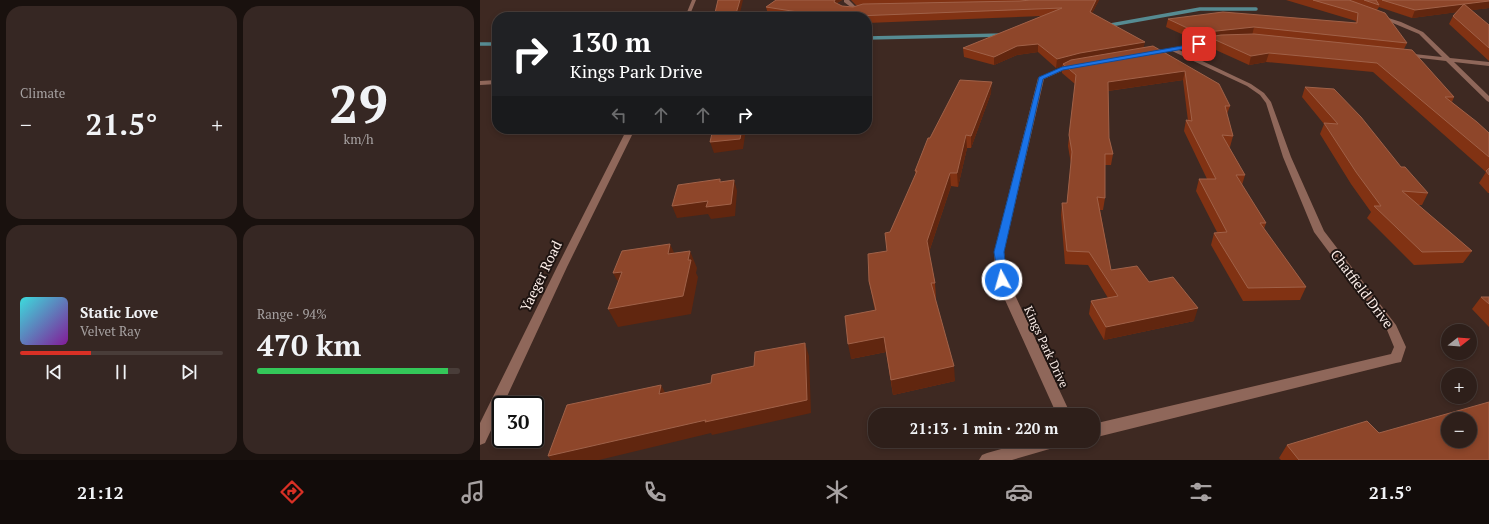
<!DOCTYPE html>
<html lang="en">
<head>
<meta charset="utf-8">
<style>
	body { margin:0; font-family:"PT Serif",serif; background:#362723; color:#f1f3f6; height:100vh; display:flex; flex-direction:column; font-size:15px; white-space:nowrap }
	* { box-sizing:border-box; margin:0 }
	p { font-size:13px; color:#a7a2a2 }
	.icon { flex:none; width:22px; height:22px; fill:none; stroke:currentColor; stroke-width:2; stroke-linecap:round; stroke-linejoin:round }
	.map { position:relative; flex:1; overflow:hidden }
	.drawer { display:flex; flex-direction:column; gap:6px; padding:6px; background:#19110e; width:480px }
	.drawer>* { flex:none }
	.guide { position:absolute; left:12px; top:12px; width:380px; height:122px; border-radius:16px; box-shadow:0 2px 6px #0003,0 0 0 1px #493d39; background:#202124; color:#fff; overflow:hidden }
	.needle { width:26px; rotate:73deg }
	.fabs { position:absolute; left:961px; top:324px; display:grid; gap:8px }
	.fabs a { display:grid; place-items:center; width:36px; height:36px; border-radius:50%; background:#2e1f1a; box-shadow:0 2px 6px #0003,0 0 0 1px #493d39; font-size:20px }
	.speed { position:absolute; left:12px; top:396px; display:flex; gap:8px; font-size:20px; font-weight:700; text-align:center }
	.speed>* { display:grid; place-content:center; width:52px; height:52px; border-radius:50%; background:#2e1f1a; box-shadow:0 2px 6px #0003,0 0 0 1px #493d39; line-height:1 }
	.speed .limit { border:2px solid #111; border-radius:6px; background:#fff; color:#111 }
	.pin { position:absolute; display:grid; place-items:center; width:34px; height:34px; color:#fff; margin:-17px; border-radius:8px; box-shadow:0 2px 6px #0006 }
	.me { position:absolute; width:44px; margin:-22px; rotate:354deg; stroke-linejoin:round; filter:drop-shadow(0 0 3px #0008) }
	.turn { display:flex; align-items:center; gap:14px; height:84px; padding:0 12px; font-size:18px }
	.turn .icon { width:52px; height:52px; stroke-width:2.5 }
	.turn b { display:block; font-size:28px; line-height:34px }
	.lanes { display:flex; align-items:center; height:38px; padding:0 12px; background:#0003; justify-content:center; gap:20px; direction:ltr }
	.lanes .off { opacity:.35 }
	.big { font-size:30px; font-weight:700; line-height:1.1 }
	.drawer .tile { flex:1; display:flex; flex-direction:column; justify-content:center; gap:6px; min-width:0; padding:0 14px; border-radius:16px; background:#362723 }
	.drawer .dial { align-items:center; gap:0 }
	.dial b { font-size:52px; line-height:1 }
	.song { display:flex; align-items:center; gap:12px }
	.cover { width:48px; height:48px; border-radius:6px; background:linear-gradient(135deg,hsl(180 70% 55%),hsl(290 70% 35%)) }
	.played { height:4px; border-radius:2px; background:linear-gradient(90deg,#d93025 35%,#493d39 35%) }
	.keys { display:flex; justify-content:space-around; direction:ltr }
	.heat { display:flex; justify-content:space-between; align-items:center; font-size:22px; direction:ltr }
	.charge { height:6px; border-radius:3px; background:linear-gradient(90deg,#34c759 94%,#493d39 0) }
	.drawer .tiles { flex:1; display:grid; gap:6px; grid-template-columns:repeat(2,1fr) }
	.trip { position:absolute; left:388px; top:408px; width:232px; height:40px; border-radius:16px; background:#2e1f1a; box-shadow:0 2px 6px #0003,0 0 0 1px #493d39; font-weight:700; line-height:40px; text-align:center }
	.menu { display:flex; height:64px; justify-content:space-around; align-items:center; background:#120c0a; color:#a7a2a2 }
	.menu .icon { width:28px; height:28px }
	.menu .current { color:#d93025 }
	.menu b { font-size:18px; color:#f1f3f6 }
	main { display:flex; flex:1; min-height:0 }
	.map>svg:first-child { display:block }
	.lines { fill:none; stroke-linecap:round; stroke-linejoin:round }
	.stream { stroke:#568b92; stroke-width:3.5 }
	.minor { fill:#8f675a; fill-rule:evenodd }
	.tertiary { fill:#8f675a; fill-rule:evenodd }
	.wall { fill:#813213 }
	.shaded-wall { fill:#61260f }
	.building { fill:#8e462a; stroke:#a06148; fill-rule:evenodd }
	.route { fill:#1a73e8; stroke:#114b97 }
	.labels { text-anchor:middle; stroke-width:4; stroke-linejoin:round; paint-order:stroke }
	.far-street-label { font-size:12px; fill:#fceee9; stroke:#1e1411 }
	.street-label { font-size:14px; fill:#fceee9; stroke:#1e1411 }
</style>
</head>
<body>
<main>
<section class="drawer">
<div class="tiles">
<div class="tile"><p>Climate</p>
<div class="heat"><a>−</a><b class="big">21.5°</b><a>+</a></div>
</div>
<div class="tile dial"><b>29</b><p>km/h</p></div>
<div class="tile">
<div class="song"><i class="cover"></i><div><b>Static Love</b><p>Velvet Ray</p></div></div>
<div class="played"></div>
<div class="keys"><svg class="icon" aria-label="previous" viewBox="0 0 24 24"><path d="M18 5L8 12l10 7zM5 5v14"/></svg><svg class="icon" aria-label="pause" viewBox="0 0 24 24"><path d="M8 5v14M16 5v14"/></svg><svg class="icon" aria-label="next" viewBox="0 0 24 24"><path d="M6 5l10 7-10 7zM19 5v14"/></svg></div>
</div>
<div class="tile"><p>Range · 94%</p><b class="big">470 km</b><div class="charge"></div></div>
</div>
</section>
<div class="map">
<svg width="1009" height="460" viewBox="0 0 1009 460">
	<rect width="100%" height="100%" fill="#3e2922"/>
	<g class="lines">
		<path class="stream" d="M 625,26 L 720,9 L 776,9
			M 387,38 L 523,35
			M 0,44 L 17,44"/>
		<path class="minor" d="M 364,0 L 369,0 L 375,6 L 388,9 L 386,10 L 372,8 L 364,2 Z
			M 896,14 L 921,22 L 943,32 L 970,58 L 1009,62 L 1009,66 L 974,62 L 1009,96 L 1009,102 L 1007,101 L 966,61 L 923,56 L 922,55 L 925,53 L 962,57 L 939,34 L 896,16 Z
			M 740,39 L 743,41 L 742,42 L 699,50 L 771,84 L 784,93 L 791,102 L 811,157 L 844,231 L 916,325 L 926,347 L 921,362 L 916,363 L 613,438 L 613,424 L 911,354 L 914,347 L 907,330 L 834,232 L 803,157 L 786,103 L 780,95 L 767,86 L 692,51 L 668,55 L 665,53 Z
			M 595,64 L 597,65 L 597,67 L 584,70 L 564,79 L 524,252 L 528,280 L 591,415 L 577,415 L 516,280 L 514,252 L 558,78 L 580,68 Z
			M 17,80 L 17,84 L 0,85 L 0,81 Z
			M 550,441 L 582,441 L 580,446 L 532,460 L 499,460 L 502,455 L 507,453 Z"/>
		<path class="tertiary" d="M 212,0 L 216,0 L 209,17 L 205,17 Z
			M 147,129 L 155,129 L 87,267 L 23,405 L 21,405 L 21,409 L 5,443 L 0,445 L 0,423 L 77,267 Z"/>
	</g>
	<path class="wall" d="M 296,0 L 362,0 L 357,3 L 357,4 L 362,6 L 373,7 L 380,5 L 376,5 L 371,0 L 619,0 L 612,13 L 664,48 L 673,46 L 750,106 L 747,114 L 753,136 L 750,147 L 749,147 L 765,175 L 762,185 L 786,223 L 784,229 L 826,287 L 820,300 L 763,301 L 731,245 L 734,233 L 737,232 L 716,191 L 719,179 L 727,179 L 704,131 L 706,120 L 708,121 L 703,80 L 628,91 L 629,138 L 633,154 L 631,165 L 625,165 L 625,198 L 623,210 L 620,210 L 631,270 L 669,282 L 714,321 L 624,340 L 609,314 L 611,301 L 628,298 L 608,265 L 585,264 L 581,215 L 582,203 L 587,203 L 591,164 L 588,146 L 595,84 L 582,73 L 582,66 L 576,68 L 558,52 L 537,55 L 514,65 L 484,57 L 483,48 L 562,16 L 387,23 L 387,17 L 306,17 L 288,14 L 286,7 Z
		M 806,0 L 1009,0 L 1009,8 L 991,10 L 1009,25 L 1009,61 L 969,24 L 973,16 L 977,12 L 932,18 L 899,7 L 897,10 L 927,43 L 924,49 L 974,97 L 972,102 L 1009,133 L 1009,193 L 1008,193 L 999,183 L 1006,172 L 893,72 L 786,62 L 769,65 L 727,46 L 728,40 L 717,41 L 686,27 L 688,19 L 875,23 L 876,21 Z
		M 825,87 L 921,167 L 948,193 L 942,205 L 938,205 L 992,251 L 983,263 L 934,265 L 887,218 L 891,212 L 871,184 L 840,134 L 844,124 L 822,97 Z
		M 511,93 L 491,148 L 487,148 L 478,187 L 471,186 L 449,252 L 455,283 L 456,298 L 455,298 L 475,381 L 413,395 L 406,352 L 371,359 L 395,311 L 389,281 L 407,251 L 410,232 L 436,175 L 435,171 L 450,138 Z
		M 1001,297 L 1009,297 L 1009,327 L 992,309 Z
		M 899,433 L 1009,460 L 801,460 L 799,458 L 807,445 Z"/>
	<path class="shaded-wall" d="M 260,0 L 263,0 L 259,17 L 255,17 Z
		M 355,0 L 362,0 L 357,3 L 356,10 L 354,2 Z
		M 616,0 L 619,0 L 609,19 L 610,12 Z
		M 1009,1 L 1009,8 L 932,18 L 935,10 Z
		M 774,27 L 772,36 L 729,37 L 728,40 L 717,41 L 718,33 Z
		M 665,42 L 663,50 L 583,64 L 582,66 L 576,68 L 577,59 L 600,53 Z
		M 558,44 L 558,52 L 537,55 L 514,65 L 514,57 L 537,46 Z
		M 789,53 L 786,62 L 769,65 L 771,56 Z
		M 705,71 L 703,80 L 627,91 L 628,82 Z
		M 512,82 L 511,93 L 491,148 L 491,136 Z
		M 262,129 L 266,129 L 263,149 L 234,153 L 230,142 Z
		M 486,135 L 487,148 L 478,187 L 477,173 Z
		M 470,173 L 471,186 L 448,255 L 447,241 Z
		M 254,180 L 257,191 L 255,216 L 231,219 L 228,214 L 197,218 L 192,206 L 228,201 Z
		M 190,244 L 198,261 L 188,254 Z
		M 210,251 L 217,268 L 216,273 L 218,277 L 211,314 L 138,327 L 128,309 L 208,260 Z
		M 142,272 L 143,291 L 133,273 Z
		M 718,308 L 714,321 L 624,340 L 626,327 Z
		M 404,337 L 406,352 L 371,359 L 368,344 Z
		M 325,343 L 329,356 L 331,413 L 232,435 L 231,433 L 119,460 L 71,460 L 68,456 L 226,420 Z
		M 474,366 L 475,381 L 413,395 L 411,380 Z
		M 181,385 L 188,398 L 179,394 Z"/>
	<path class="building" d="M 238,0 L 260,0 L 255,17 L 234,17 Z
		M 296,0 L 355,0 L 354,2 L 362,6 L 373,7 L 383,4 L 540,1 L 551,0 L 616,0 L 610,12 L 665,42 L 600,53 L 577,59 L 558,44 L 537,46 L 514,57 L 483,48 L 582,8 L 350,17 L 286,7 Z
		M 833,0 L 869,0 L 905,13 L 927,43 L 774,27 L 718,33 L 688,19 L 743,12 L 877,23 L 878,13 Z
		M 884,0 L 896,0 L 899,5 Z
		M 902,0 L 1009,0 L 1009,1 L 935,10 Z
		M 984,4 L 1009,25 L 1009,48 L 973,16 Z
		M 774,34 L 932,50 L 974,97 L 965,97 L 997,122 L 1009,133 L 1009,157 L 897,63 L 789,53 L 771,56 L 729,37 L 741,35 Z
		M 673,46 L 739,84 L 750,106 L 745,106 L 753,136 L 742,135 L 765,175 L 756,175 L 786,223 L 780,223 L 826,287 L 768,288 L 734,233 L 747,232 L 719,179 L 736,179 L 706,120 L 712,121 L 705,71 L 628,82 L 629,138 L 633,154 L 625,154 L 625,198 L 617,197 L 631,270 L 657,266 L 669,282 L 693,277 L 718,308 L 626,327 L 611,301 L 638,296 L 609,252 L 587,251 L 582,203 L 587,203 L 592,152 L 589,135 L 596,75 L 583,64 L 591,60 Z
		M 480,80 L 512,82 L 491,136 L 486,135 L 477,173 L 470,173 L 447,241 L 455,283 L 451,283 L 474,366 L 411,380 L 404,337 L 368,344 L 365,316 L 396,310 L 389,281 L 388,254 L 407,251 L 405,233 L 410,232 L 437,171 L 435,171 L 448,138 L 450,138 Z
		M 825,87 L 854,89 L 881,117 L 921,167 L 925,167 L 948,193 L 922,191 L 992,251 L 942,252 L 894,206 L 901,206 L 876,172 L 844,123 L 858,124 Z
		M 233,129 L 262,129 L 260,139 L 230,142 Z
		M 1009,168 L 1009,175 L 1006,171 Z
		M 240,179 L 240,182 L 254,180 L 251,204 L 226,207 L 228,201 L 192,206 L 198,185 Z
		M 190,244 L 188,254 L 210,251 L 208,260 L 211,260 L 203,296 L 128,309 L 142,272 L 133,273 L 142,251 Z
		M 1001,297 L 1009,297 L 1009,304 Z
		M 325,343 L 327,400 L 225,422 L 226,420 L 68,456 L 87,405 L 181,385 L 179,394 L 231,383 L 232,375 L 274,366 L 275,352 Z
		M 1009,402 L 1009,460 L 819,460 L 807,445 L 887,421 L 899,433 ZM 968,419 L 990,419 L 990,441 L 968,441 Z"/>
	<path class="route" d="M 719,43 L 721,44 L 721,46 L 583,70 L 563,79 L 524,252 L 527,280 L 526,282 L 519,282 L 514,252 L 559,77 L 582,67 Z"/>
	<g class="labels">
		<g class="far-street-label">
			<text transform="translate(566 347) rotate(65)" y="4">Kings Park Drive</text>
		</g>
		<g class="street-label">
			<text transform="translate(61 276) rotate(-64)" y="5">Yaeger Road</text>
			<text transform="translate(882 289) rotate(53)" y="5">Chatfield Drive</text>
		</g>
	</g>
</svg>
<div class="fabs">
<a><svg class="needle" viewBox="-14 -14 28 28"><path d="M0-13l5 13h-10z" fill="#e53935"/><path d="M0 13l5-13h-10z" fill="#a7a2a2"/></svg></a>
<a>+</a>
<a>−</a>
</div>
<div class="speed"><div class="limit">30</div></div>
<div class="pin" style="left:719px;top:44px;background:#d93025"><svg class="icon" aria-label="arrive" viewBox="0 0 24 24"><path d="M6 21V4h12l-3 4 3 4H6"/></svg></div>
<svg class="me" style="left:522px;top:280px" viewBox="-20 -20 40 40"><circle r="17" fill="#1a73e8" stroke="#fff" stroke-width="3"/><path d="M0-11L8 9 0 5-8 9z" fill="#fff"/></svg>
<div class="trip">21:13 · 1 min · 220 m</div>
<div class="guide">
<div class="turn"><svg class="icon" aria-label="right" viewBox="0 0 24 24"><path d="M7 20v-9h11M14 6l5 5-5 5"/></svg><div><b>130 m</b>Kings Park Drive</div></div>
<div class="lanes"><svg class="icon off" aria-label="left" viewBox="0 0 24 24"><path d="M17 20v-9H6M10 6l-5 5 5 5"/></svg><svg class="icon off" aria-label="ahead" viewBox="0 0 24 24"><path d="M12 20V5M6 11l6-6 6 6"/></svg><svg class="icon off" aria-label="ahead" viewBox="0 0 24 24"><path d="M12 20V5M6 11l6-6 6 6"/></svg><svg class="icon" aria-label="right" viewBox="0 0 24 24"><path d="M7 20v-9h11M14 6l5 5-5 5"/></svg></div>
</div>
</div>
</main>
<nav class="menu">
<b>21:12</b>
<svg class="icon current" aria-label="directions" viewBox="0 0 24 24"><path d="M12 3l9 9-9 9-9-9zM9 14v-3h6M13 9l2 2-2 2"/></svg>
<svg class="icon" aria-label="music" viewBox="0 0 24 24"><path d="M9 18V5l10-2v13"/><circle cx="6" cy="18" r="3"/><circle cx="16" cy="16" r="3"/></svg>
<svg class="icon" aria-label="phone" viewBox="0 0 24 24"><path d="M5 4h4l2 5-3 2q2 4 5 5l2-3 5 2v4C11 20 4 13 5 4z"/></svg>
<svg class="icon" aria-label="climate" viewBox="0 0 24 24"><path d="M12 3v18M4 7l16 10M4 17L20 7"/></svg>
<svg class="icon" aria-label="car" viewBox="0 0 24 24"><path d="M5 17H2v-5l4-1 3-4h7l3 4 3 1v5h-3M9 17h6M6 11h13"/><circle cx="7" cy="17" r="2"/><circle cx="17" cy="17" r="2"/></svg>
<svg class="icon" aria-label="filters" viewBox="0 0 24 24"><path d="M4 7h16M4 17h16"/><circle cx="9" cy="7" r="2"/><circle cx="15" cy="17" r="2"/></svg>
<b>21.5°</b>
</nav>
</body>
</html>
